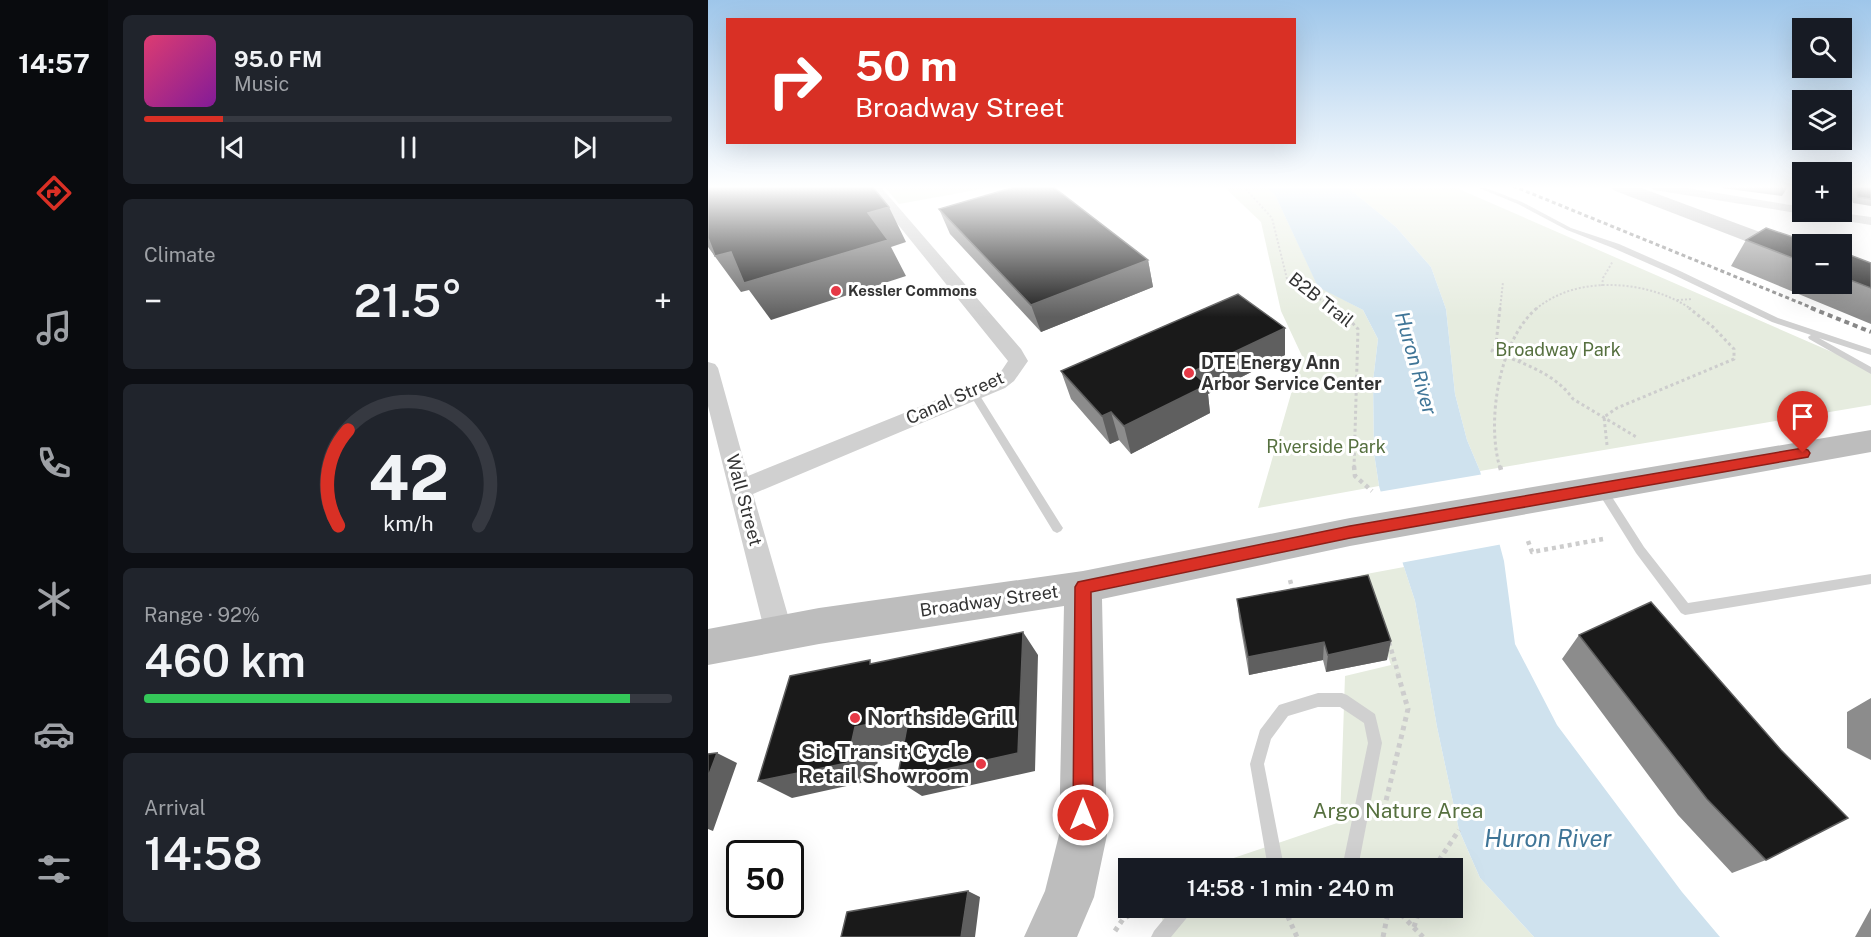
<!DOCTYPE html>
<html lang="en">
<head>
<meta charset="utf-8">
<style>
	body { margin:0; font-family:"Public Sans",sans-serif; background:#20242c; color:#f1f3f6; height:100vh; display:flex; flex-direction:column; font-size:22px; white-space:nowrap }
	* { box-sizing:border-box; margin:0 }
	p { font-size:20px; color:#9ea1a6 }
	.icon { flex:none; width:33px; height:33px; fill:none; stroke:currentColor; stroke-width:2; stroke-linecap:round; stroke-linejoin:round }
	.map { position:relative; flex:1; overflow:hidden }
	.drawer { display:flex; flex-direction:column; gap:15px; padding:15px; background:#0d0f14; width:600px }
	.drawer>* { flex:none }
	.guide { position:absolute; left:18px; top:18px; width:570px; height:126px; border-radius:0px; box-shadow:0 6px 24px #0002; background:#d93025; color:#fff; overflow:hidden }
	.buttons { position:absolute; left:1084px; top:18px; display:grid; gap:12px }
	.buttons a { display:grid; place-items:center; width:60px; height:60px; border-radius:0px; background:#171b24; box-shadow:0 6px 24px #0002; font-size:30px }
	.speed { position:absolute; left:18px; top:840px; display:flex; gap:12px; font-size:30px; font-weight:700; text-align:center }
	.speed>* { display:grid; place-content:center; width:78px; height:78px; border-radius:50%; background:#171b24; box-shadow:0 6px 24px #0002; line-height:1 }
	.speed .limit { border:3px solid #111; border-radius:9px; background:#fff; color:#111 }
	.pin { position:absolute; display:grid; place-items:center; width:51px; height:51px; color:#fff; margin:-62px -26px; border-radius:50% 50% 50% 0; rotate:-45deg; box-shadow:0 0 6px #0007 }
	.pin .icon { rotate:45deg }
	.me { position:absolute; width:66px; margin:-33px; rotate:0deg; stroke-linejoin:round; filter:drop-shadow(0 0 4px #0008) }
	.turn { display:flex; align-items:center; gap:21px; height:126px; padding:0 30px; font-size:27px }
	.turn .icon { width:78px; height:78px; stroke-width:2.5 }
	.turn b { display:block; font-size:42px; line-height:51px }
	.big { font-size:45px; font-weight:600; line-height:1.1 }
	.drawer .widget { flex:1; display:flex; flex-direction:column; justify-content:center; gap:9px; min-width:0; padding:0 21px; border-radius:9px; background:#20242c }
	.drawer .dial { align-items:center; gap:0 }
	.dial svg { height:156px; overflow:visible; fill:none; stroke:#363941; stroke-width:7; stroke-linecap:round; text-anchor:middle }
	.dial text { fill:#f1f3f6; stroke:none }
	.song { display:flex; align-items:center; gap:18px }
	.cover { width:72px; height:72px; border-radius:9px; background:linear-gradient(135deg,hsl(340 70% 55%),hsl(290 70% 35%)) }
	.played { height:6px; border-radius:3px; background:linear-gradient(90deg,#d93025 15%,#363941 15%) }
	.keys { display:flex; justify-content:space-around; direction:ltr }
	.heat { display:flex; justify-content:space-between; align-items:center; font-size:33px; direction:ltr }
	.charge { height:9px; border-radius:4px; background:linear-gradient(90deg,#34c759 92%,#363941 0) }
	.trip { position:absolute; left:410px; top:858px; width:345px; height:60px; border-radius:0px; background:#171b24; box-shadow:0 6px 24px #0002; font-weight:600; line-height:60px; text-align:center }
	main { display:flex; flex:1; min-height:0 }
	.dock { display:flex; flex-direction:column; width:108px; justify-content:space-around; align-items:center; background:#090b0e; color:#9ea1a6 }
	.dock .icon { width:42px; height:42px }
	.dock .on { color:#d93025 }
	.dock b { font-size:27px; color:#f1f3f6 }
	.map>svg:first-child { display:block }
	.green { fill:#e6ecdf }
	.water { fill:#cfe2ee }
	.pier { fill:#fff }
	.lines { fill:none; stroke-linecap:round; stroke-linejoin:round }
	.path-far3 { stroke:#cdcdcd; stroke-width:2; stroke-dasharray:2 2; stroke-linecap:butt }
	.path-far2 { stroke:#cdcdcd; stroke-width:3; stroke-dasharray:3 3; stroke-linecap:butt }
	.path-far1 { stroke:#cdcdcd; stroke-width:4.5; stroke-dasharray:4 4; stroke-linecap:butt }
	.path { stroke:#cdcdcd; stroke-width:5; stroke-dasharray:4.5 4.5; stroke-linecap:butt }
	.lane { fill:#d0d0d0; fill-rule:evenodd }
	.street { fill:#d0d0d0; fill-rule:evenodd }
	.secondary { fill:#bdbdbd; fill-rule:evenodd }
	.rail-far1 { stroke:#888; stroke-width:3; stroke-dasharray:4 3; stroke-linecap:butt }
	.rail { stroke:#888; stroke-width:4; stroke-dasharray:5 4; stroke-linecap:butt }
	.wall { fill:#8c8c8c }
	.shaded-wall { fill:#5f5f5f }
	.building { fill:#1a1a1a; stroke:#5f5f5f; stroke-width:1.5 }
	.route { fill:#d93025; stroke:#8d1f18; stroke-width:1.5 }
	.poi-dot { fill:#e63946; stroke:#fff; stroke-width:2 }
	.labels { text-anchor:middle; stroke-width:6; stroke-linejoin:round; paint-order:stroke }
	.far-poi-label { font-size:15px; font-weight:bold; fill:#333; stroke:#fff; text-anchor:start }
	.street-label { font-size:18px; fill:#333; stroke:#fff }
	.park-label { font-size:18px; fill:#56703f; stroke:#fff }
	.poi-label { font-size:18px; font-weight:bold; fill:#333; stroke:#fff; text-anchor:start }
	.water-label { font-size:20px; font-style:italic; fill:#3f7597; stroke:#fff }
	.near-poi-label { font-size:21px; font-weight:bold; fill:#333; stroke:#fff; text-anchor:start }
	.near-park-label { font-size:21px; fill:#56703f; stroke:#fff }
	.near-water-label { font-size:24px; font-style:italic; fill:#3f7597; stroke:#fff }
</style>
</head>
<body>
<main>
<nav class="dock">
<b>14:57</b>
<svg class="icon on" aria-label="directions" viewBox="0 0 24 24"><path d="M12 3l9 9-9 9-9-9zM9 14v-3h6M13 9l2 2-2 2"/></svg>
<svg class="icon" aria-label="music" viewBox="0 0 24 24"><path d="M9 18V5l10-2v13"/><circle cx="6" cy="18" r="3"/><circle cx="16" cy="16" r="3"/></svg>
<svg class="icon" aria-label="phone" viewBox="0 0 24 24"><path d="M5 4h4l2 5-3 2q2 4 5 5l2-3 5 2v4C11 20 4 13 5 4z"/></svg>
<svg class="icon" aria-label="climate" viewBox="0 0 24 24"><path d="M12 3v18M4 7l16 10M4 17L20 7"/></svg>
<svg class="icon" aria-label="car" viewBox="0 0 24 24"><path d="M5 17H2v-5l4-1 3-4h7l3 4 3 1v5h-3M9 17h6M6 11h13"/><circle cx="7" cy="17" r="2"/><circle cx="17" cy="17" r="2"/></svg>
<svg class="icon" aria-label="filters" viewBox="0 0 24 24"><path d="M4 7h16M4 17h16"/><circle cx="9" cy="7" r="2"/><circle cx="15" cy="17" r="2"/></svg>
</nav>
<section class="drawer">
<div class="widget">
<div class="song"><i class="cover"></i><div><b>95.0 FM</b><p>Music</p></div></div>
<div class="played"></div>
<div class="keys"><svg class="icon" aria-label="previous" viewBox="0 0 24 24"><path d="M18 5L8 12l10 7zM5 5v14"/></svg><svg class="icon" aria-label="pause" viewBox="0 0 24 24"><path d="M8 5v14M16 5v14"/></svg><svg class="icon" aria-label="next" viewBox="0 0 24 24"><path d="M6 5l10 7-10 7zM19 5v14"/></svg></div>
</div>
<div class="widget"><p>Climate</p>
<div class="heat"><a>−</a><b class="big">21.5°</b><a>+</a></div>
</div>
<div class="widget dial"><svg viewBox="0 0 100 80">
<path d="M14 69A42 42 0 1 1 86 69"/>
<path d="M14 69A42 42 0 0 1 19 20" stroke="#d93025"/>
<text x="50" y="56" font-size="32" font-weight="700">42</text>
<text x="50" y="72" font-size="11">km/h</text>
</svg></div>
<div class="widget"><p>Range · 92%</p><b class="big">460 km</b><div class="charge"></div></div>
<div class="widget"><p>Arrival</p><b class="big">14:58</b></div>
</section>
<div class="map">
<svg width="1163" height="937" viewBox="0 0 1163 937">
	<rect width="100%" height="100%" fill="#fff"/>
	<path class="green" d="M 176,186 L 290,186 L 191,204 Z
		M 515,186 L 556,186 L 567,195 L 610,286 L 655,310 L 670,339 L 665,381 L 666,453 L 671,486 L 550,508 L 594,356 L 573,311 L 553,222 Z
		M 638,186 L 744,186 L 1163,369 L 1163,405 L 772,471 L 759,440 L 747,394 L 738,309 L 723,267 L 688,227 Z
		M 696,567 L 707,601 L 729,727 L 751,830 L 772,878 L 826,937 L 458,937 L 452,908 L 744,908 L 744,868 L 496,868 L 632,822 L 637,676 L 683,665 L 653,575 Z"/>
	<path class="water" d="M 556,186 L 638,186 L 688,227 L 723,267 L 738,309 L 747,394 L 759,440 L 772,471 L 796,561 L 807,644 L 849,725 L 974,892 L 1012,937 L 826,937 L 772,878 L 751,830 L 729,727 L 707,601 L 683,527 L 671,486 L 666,453 L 665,381 L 670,339 L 655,310 L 610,287 L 567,195 Z"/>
	<path class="pier" d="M 776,474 L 795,544 L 692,563 L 670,492 Z"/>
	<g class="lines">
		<path class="path-far3" d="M 535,186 L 564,218 L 579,279 L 628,309
			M 894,286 L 895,278 L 905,261
			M 969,300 L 985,299
			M 792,309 L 795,282
			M 828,309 C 869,274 941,280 983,309"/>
		<path class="path-far2" d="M 626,308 L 636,314 L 650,329 L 646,468
			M 792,308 L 788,344 L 784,351 C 813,363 846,372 865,399 L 930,438
			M 811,362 L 817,353 L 833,344
			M 899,445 L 896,417 L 909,408 L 1026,359 L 1026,349 L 1005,327 L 981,308
			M 792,468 C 778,421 791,340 829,308"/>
		<path class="path-far1" d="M 646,466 L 647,476 L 664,491
			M 792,466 L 793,470
			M 820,541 L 824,552 L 895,539
			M 582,580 L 585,591
			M 681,642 L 690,673"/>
		<path class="path" d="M 676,809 L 700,709 L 689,671
			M 586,865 L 614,865 L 623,868
			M 726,868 L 751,830
			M 576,908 L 589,937
			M 687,908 L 715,937
			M 706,927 L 712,908
			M 407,931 L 415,919 L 435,908
			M 675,937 L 681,908"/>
		<path class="lane" d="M 766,186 L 773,186 L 814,202 L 863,228 L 911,244 L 970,270 L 1070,318 L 1163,349 L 1163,355 L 1111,338 L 1163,367 L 1163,374 L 1101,339 L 1100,337 L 1103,335 L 1064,322 L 964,274 L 905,248 L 859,230 L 810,204 Z
			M 266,390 L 269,391 L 353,525 L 355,528 L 353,531 L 349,533 L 345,531 L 261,393 Z
			M 893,485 L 897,486 L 936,547 L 980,603 L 1163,574 L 1163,584 L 977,615 L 973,613 L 928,553 L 888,489 L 889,486 Z
			M 610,693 L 634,693 L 639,695 L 667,714 L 674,743 L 650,868 L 634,868 L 660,743 L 656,723 L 632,707 L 610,707 L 580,716 L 563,739 L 556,764 L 576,867 L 576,868 L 560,868 L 542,764 L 552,730 L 571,705 Z
			M 465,908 L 485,908 L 482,914 L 463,937 L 443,937 L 446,931 Z"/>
		<path class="street" d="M 159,186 L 172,186 L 313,349 L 320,361 L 306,381 L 297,388 L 45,494 L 85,633 L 81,642 L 71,646 L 61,642 L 57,633 L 0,406 L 0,362 L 7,364 L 10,368 L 40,476 L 283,378 L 292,373 L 300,361 Z
			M 940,186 L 967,186 L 1095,207 L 1095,212 L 1126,212 L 1163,217 L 1163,225 L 946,190 Z"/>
		<path class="secondary" d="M 903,186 L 928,186 L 1095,248 L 1095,263 L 905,190 Z
			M 1163,430 L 1163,452 L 642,546 L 394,599 L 399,835 L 386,897 L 369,937 L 316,937 L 337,891 L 351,835 L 356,606 L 111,644 L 0,665 L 0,629 L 111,608 L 375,571 L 642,518 Z"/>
		<path class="rail-far1" d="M 805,186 L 1107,309"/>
		<path class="rail" d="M 1103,308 L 1163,332"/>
	</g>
	<path class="wall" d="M 999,186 L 1080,186 L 1074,196 Z
		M 1140,186 L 1163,186 L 1163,206 L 1145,203 Z
		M 231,209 L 440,260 L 445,287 L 333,332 L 242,234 Z
		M 1038,240 L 1095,244 L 1095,284 L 1134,284 L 1134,252 L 1163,263 L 1163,324 L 1023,266 Z
		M 577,328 L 577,355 L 500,394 L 502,413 L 423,454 L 411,440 L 402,444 L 363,399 L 353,371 Z
		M 529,599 L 679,660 L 618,672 L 615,660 L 541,675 L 531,618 Z
		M 871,635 L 1058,860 L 1024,873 L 970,815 L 854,659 Z
		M 1163,698 L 1163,760 L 1139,748 L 1139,712 Z
		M 1163,908 L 1163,937 L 1147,937 Z"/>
	<path class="shaded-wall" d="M 181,207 L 198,242 L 183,247 L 198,276 L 63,320 L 41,290 L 33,292 L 0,247 L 0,236 L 160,213 Z
		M 440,260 L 445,287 L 333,332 L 323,305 Z
		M 577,328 L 577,355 L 500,394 L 502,413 L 423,454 L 416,426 L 484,372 Z
		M 403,412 L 411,440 L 402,444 L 394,416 Z
		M 315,632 L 330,655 L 327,771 L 214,796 L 189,780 Z
		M 683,641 L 679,660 L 618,672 L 620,655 Z
		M 616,642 L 615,660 L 541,675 L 540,657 Z
		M 201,716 L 224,735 L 173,746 L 166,780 L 84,798 L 50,781 L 147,727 Z
		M 9,753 L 29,763 L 5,831 L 0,829 L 0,777 Z
		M 260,891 L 272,897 L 267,937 L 253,937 Z"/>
	<path class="building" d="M 0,186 L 164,186 L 181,207 L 160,213 L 180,240 L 36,283 L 23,252 L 7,256 L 0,238 Z
		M 310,186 L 344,186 L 440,260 L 323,305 L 231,209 Z
		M 1146,186 L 1163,186 L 1163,199 L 1150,197 Z
		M 1058,228 L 1091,239 L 1094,237 L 1114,244 L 1095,244 L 1095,262 L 1038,240 Z
		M 1134,252 L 1163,263 L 1163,288 L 1134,277 Z
		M 530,294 L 577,328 L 484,372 L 499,385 L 416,426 L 403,412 L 394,416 L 353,371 Z
		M 660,575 L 683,641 L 620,655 L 616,642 L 540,657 L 529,599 Z
		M 943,602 L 1073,750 L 1140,818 L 1058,860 L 999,799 L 871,635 Z
		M 315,632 L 310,753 L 189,780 L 201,716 L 147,727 L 139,763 L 50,781 L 82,676 L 162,660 L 162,664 Z
		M 9,753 L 0,777 L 0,754 Z
		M 260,891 L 253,937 L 133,937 L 139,912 Z"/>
	<linearGradient id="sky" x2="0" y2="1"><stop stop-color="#9ec6ea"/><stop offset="0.59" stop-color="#fff"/><stop offset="1" stop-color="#fff" stop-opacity="0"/></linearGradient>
	<rect width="1163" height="317" fill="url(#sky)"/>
	<path class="route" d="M 1095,448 L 1100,450 L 1102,453 L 1100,457 L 642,538 L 383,592 L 385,815 L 382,823 L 375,826 L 368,823 L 365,815 L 367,587 L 370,582 L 642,526 Z"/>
	<g class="poi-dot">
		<circle cx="128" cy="291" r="6"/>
		<circle cx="481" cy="373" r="6"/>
		<circle cx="147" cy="718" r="6"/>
		<circle cx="273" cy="764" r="6"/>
	</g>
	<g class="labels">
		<g class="far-poi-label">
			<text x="140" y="296">Kessler Commons</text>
		</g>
		<g class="street-label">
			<text transform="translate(613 300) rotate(38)" y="6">B2B Trail</text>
			<text transform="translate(247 398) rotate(-24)" y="6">Canal Street</text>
			<text transform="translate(36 500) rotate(75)" y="6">Wall Street</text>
			<text transform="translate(281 601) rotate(-8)" y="6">Broadway Street</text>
		</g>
		<g class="park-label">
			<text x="850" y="356">Broadway Park</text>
			<text x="618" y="453">Riverside Park</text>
		</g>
		<g class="poi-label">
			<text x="493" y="369">DTE Energy Ann<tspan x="493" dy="21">Arbor Service Center</tspan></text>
		</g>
		<g class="water-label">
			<text transform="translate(708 363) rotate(74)" y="7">Huron River</text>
		</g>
		<g class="near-poi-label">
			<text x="159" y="725">Northside Grill</text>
			<text x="261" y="759" text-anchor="end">Sic Transit Cycle<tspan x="261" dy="24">Retail Showroom</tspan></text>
		</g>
		<g class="near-park-label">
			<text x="690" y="818">Argo Nature Area</text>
		</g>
		<g class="near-water-label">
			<text x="840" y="847">Huron River</text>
		</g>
	</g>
</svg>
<div class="buttons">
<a><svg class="icon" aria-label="search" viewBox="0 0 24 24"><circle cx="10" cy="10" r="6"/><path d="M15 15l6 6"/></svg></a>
<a><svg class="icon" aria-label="layers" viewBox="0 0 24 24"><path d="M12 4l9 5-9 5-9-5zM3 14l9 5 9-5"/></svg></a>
<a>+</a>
<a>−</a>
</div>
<div class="speed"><div class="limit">50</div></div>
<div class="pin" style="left:1095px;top:453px;background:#d93025"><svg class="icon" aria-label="arrive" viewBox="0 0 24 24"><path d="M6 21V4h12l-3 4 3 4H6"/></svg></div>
<svg class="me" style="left:375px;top:815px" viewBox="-20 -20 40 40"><circle r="17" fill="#d93025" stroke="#fff" stroke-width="3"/><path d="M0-11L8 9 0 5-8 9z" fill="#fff"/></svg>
<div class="trip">14:58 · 1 min · 240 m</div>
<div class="guide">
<div class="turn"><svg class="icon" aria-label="right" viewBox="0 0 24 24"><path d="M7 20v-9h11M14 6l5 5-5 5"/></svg><div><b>50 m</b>Broadway Street</div></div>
</div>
</div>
</main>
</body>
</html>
